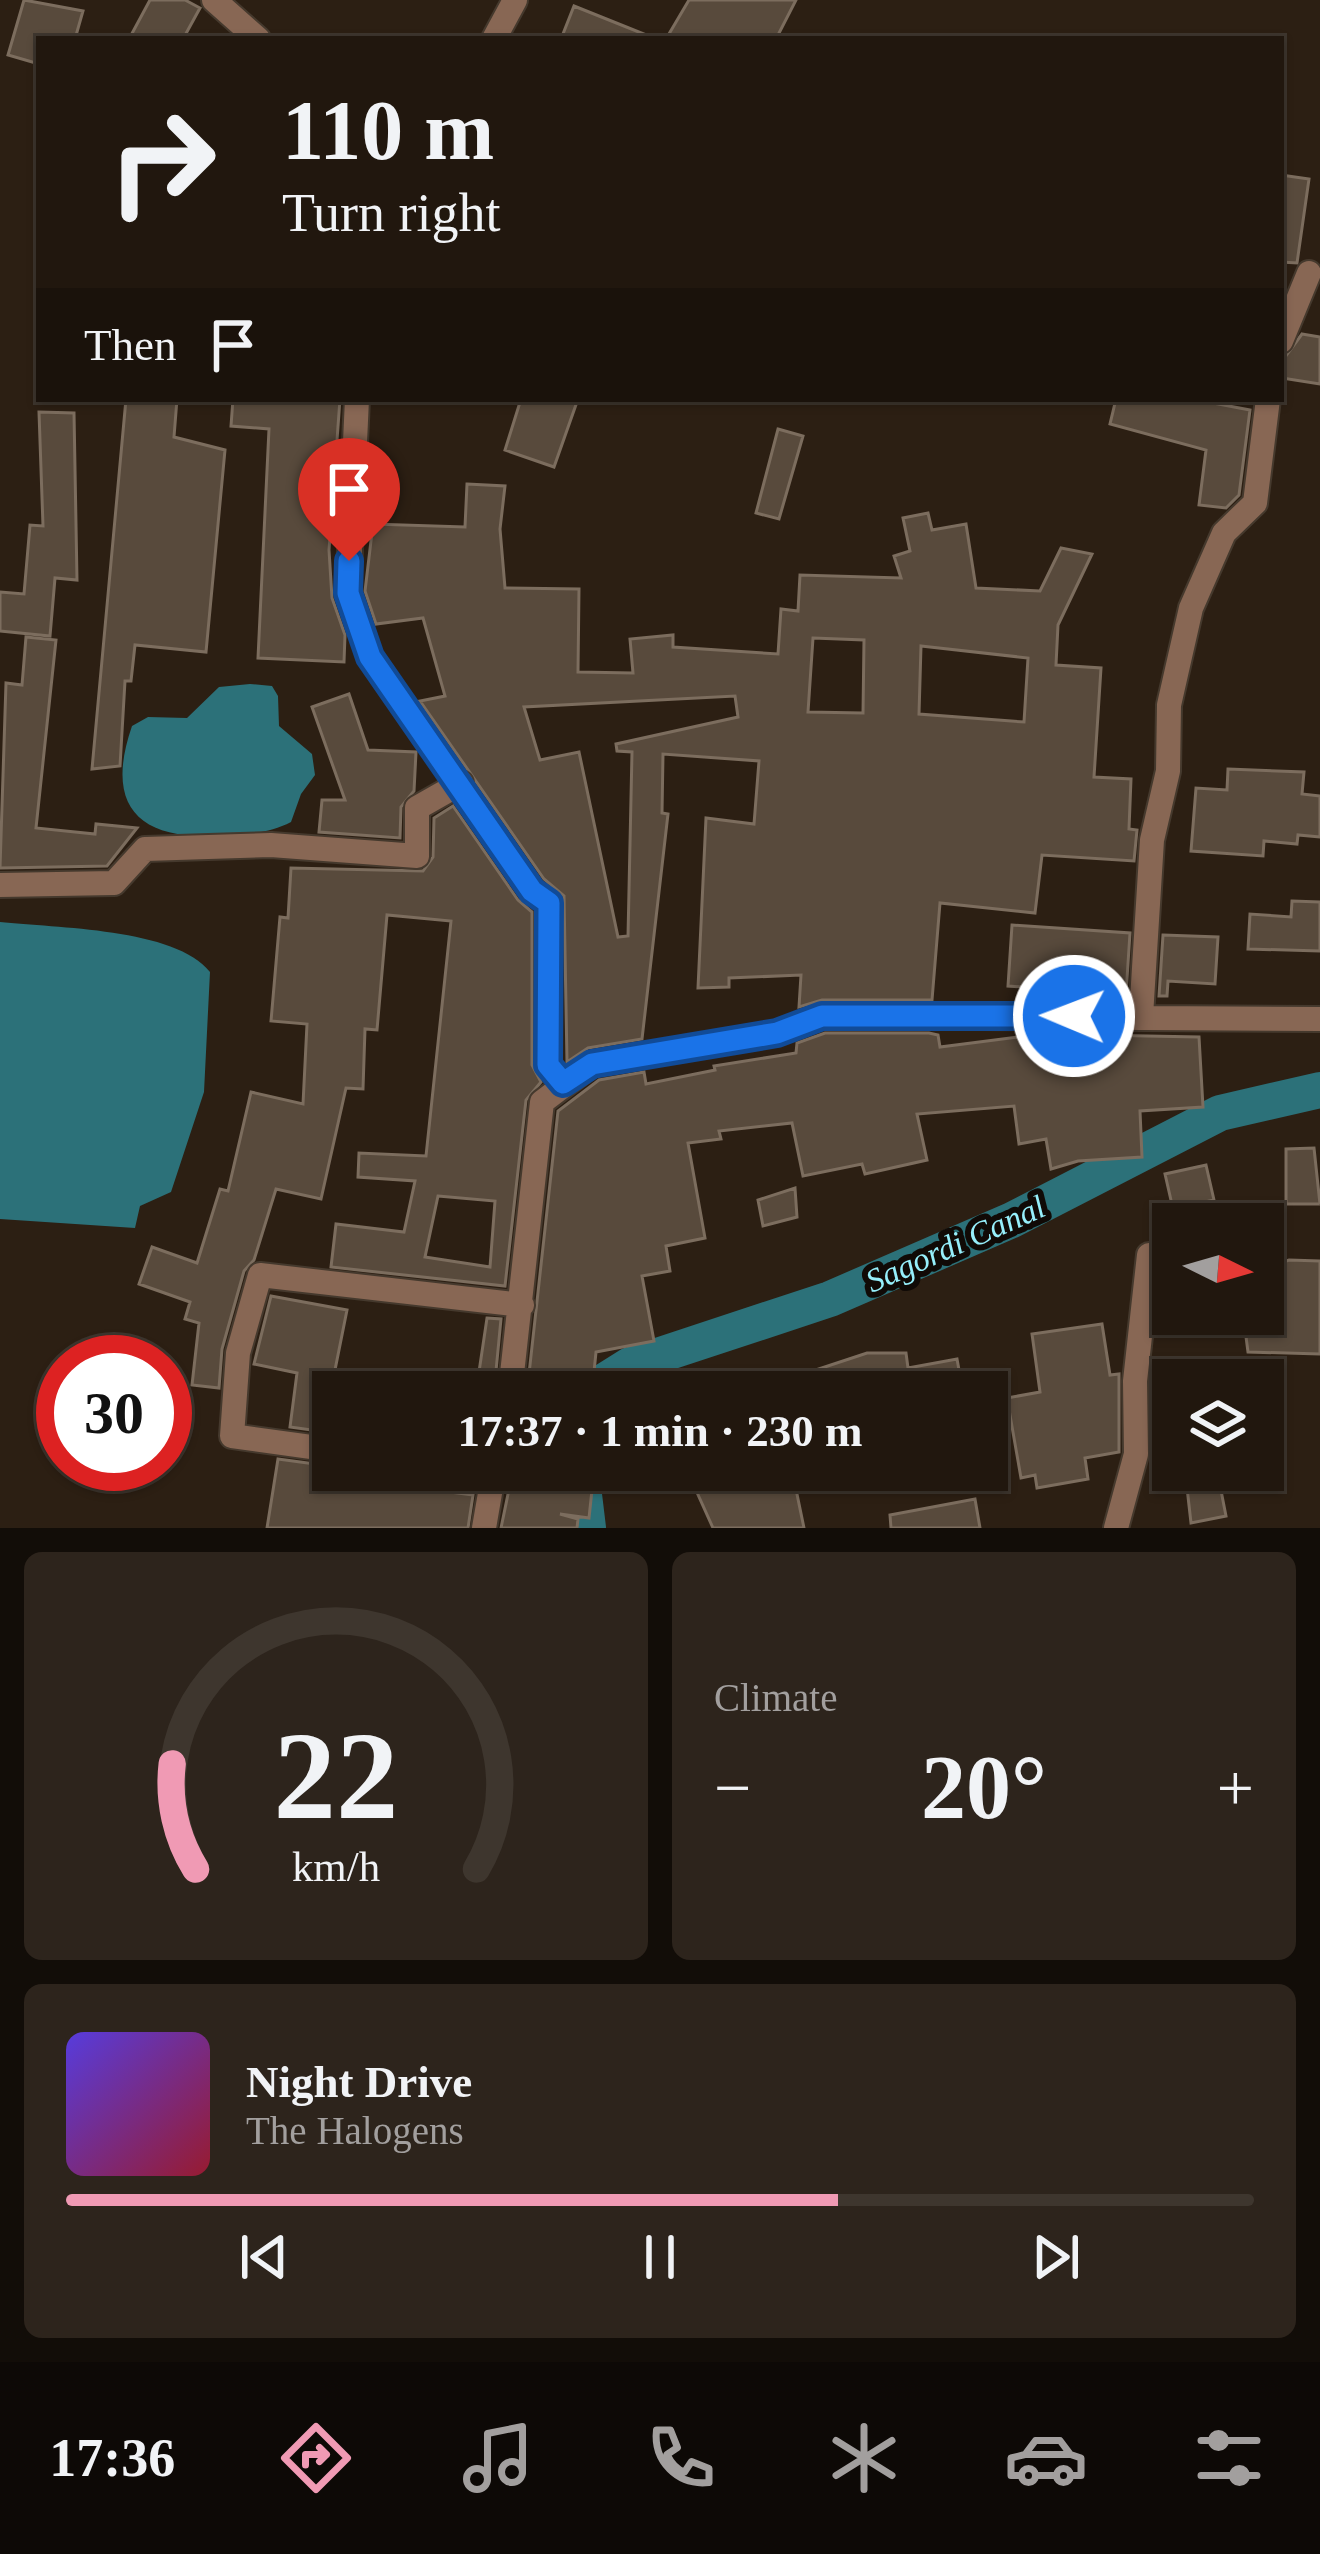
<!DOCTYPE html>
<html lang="en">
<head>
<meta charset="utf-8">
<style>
	body { margin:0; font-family:Georgia,serif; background:#2d241c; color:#f1f3f6; height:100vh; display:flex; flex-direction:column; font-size:45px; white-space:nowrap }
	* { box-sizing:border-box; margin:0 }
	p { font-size:39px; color:#a29f9e }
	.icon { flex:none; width:66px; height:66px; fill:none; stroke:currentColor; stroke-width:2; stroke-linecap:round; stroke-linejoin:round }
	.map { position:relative; height:1528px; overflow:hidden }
	.drawer { display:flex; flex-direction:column; gap:24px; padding:24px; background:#120d08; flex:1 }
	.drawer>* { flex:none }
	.hud { position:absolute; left:36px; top:36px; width:1248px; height:366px; border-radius:0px; box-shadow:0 3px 9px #0004,0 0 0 3px #3e362e; background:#21170e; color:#f1f3f6; overflow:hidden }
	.needle { width:78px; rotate:95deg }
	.buttons { position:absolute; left:1152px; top:1203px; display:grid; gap:24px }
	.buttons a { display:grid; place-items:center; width:132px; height:132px; border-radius:0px; background:#21170e; box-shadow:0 3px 9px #0004,0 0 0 3px #3e362e; font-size:60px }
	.speed { position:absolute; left:36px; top:1335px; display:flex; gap:24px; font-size:60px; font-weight:700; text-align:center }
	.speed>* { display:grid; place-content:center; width:156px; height:156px; border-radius:50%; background:#21170e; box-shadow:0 3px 9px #0004,0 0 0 3px #3e362e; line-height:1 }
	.speed .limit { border:18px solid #d22; background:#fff; color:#111 }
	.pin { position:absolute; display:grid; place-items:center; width:102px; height:102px; color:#fff; margin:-123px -51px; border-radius:50% 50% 50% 0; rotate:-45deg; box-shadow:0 0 12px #0007 }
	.pin .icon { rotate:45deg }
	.me { position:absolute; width:132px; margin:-66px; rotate:271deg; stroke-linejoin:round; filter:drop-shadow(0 0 9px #0008) }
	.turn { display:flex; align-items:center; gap:42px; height:252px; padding:0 48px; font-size:54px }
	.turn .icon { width:156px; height:156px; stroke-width:2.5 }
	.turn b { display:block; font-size:84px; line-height:102px }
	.then { display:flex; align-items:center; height:114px; padding:0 48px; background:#0003; gap:24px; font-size:45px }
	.big { font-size:90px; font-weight:800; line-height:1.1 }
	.drawer .widget { flex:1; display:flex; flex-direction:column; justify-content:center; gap:18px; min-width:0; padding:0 42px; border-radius:18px; background:#2d241c }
	.drawer .dial { align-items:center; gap:0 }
	.dial svg { height:312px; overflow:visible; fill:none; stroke:#3e362e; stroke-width:7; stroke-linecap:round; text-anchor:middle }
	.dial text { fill:#f1f3f6; stroke:none }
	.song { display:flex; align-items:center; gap:36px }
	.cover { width:144px; height:144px; border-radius:18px; background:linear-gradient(135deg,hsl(250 70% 55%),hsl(350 70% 35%)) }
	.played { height:12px; border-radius:6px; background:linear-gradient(90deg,#f09ab4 65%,#3e362e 65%) }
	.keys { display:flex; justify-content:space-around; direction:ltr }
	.heat { display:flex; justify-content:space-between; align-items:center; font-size:66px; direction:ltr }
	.drawer .tiles { flex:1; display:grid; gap:24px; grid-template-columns:1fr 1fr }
	.widget:last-child { grid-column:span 2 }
	.trip { position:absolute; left:312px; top:1371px; width:696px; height:120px; border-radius:0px; background:#21170e; box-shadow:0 3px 9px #0004,0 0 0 3px #3e362e; font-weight:800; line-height:120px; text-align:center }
	.menu { display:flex; height:192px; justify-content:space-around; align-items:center; background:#0d0906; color:#a29f9e }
	.menu .icon { width:84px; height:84px }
	.menu .selected { color:#f09ab4 }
	.menu b { font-size:54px; color:#f1f3f6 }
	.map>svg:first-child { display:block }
	.water { fill:#2c7179 }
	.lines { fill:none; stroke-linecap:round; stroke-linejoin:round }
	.canal { stroke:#2c7179; stroke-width:36 }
	.building { fill:#584a3c; stroke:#7c6d5e; stroke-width:3; fill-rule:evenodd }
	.street-casing { stroke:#45392d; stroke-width:28 }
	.street { stroke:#886754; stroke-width:24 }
	.route-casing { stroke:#114b97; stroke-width:30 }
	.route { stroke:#1a73e8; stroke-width:21 }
	.labels { text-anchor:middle; stroke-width:12; stroke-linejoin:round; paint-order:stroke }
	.water-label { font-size:33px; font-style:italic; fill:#96effb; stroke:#100a06 }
</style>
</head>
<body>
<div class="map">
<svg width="1320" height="1528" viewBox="0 0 1320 1528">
	<rect width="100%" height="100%" fill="#2c1f13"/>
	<path class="water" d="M 250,684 L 272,686 L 278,696 L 279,726 L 312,754 L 315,775 L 301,794 L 291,822 C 268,834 242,835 217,836 C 136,840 105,804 132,726 L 148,717 L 187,718 L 219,687 Z
		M 0,922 C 55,928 176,928 210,972 L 204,1092 L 171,1192 L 140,1206 L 135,1228 L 0,1219 Z"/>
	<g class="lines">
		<path class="canal" d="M 587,1392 L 630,1365 L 830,1299 L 1012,1220 L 1220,1113 L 1320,1090
			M 581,1470 L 588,1528"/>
	</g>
	<path class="building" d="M 24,0 L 83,11 L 75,39 L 39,39 L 39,64 L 8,55 Z
		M 150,0 L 185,0 L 200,8 L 183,39 L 129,39 Z
		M 689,0 L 796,0 L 776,39 L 666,39 Z
		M 574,6 L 654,38 L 654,39 L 561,39 Z
		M 1281,175 L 1309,179 L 1297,263 L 1281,262 Z
		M 1302,334 L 1320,337 L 1320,384 L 1282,378 L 1285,357 Z
		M 126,399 L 177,399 L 174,437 L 225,450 L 206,652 L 135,645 L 131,681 L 125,681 L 120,766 L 92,769 Z
		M 233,399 L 340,399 L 329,550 L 332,598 L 345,635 L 344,662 L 258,658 L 269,429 L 231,426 Z
		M 521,399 L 578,399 L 554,467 L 505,450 Z
		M 1116,399 L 1192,399 L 1250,410 L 1239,495 L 1226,508 L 1199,505 L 1206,450 L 1110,424 Z
		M 39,412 L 74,413 L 77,580 L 55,578 L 50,636 L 0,631 L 0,592 L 24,594 L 30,525 L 43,526 Z
		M 778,429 L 803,436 L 779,519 L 756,513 Z
		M 467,484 L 505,486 L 500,529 L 505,588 L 579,589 L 578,672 L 633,673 L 630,639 L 673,635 L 673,647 L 778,654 L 781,609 L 798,611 L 800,575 L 901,578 L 894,556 L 910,551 L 903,518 L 928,513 L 932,530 L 966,524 L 976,588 L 1040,591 L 1061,548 L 1092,554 L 1058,625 L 1056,665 L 1101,668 L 1094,777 L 1131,779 L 1129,829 L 1137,830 L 1134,861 L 1042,855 L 1035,913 L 940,903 L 932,1000 L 822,1000 L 799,1007 L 801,975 L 729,978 L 729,987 L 698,988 L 706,818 L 754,824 L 759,761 L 663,754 L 662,813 L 668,814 L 642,1039 L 588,1048 L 567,1062 L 564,896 L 544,879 L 420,701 L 445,696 L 423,618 L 376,624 L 365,591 L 373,524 L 465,527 ZM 813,638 L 864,640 L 863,713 L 808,712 ZM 921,646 L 1028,658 L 1024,722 L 919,714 ZM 735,696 L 738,717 L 616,744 L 617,751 L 632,752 L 628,936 L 618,937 L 579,752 L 540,760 L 524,707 Z
		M 26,637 L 56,640 L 36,828 L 95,834 L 96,824 L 137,828 L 107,866 L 0,868 L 6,683 L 22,685 Z
		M 349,694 L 368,750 L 416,752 L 414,791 L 401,807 L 400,838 L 319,832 L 322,800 L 345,800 L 312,707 Z
		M 1228,769 L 1304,772 L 1302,794 L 1320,796 L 1320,837 L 1298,835 L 1297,844 L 1264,841 L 1263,856 L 1191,851 L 1196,788 L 1227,790 Z
		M 453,806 L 518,900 L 532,912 L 532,1065 L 541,1082 L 526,1100 L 505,1286 L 331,1267 L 336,1224 L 404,1232 L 415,1181 L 358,1177 L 359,1153 L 426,1156 L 451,921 L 387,915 L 377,1030 L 365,1029 L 363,1089 L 346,1088 L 321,1199 L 276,1189 L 254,1260 L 244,1271 L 222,1349 L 219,1388 L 192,1385 L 199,1323 L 185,1319 L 190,1302 L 139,1284 L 152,1247 L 197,1263 L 220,1189 L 228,1191 L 251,1092 L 303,1104 L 307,1024 L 271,1021 L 280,917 L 288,918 L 291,868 L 423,871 L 433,857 L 434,818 ZM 438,1196 L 495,1201 L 490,1267 L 425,1257 Z
		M 1292,901 L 1320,902 L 1320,951 L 1248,949 L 1250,914 L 1291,917 Z
		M 1012,925 L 1130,933 L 1126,994 L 1008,986 Z
		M 1163,935 L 1218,937 L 1215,984 L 1168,981 L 1167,996 L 1159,996 Z
		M 825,1033 L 929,1033 L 938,1035 L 940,1047 L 1041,1034 L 1199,1037 L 1203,1107 L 1140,1111 L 1142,1157 L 1078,1161 L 1051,1169 L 1046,1139 L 1019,1144 L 1014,1106 L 917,1114 L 927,1160 L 865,1174 L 862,1164 L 803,1176 L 792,1123 L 719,1131 L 721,1139 L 688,1143 L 705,1238 L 666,1246 L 670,1271 L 642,1276 L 654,1341 L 596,1352 L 592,1392 L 527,1392 L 558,1111 L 599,1080 L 644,1072 L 646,1084 L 715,1070 L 714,1066 L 796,1053 L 797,1043 Z
		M 1314,1148 L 1320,1204 L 1286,1204 L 1286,1149 Z
		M 1206,1165 L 1214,1200 L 1173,1209 L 1165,1174 Z
		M 795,1188 L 797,1217 L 763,1226 L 758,1200 Z
		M 1289,1260 L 1320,1261 L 1320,1354 L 1248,1352 L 1243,1314 L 1263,1314 L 1263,1269 Z
		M 271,1296 L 347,1310 L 332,1385 L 333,1433 L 290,1427 L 297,1373 L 254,1364 Z
		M 487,1318 L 501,1319 L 494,1392 L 476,1392 Z
		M 1102,1324 L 1110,1375 L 1119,1374 L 1119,1452 L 1085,1458 L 1088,1479 L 1037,1488 L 1035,1475 L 1021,1478 L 1007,1398 L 1040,1392 L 1032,1334 Z
		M 867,1353 L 906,1353 L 908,1368 L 957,1359 L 963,1392 L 765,1392 L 764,1387 Z
		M 1173,1373 L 1173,1442 L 1152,1446 L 1152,1377 Z
		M 278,1459 L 397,1475 L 395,1485 L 473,1495 L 468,1528 L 267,1528 Z
		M 513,1470 L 567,1470 L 565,1487 L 592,1490 L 589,1518 L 560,1514 L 578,1519 L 577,1528 L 501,1528 Z
		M 733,1470 L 792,1470 L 804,1528 L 713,1528 L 695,1488 Z
		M 1185,1470 L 1217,1470 L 1226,1516 L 1191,1523 Z
		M 975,1499 L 980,1528 L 891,1528 L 890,1515 Z"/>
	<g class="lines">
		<g class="street-casing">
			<path id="street" d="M 214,0 L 258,39
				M 494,39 L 515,0
				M 1281,341 L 1309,273
				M 357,399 L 348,593 L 370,657 L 532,891 L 549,903 L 548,1065 L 563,1083
				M 0,885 L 114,883 L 145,849 L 271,845 L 417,856 L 417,808 L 461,783
				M 1141,1016 L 1152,840 L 1168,771 L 1169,705 L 1191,608 L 1224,533 L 1255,503 L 1268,399
				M 510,1392 L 542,1102 L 592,1064 L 777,1033 L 822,1016 L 1320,1019
				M 333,1450 L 232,1436 L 238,1353 L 260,1275 L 522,1305
				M 484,1528 L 494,1470
				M 1116,1528 L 1136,1454 L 1135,1381 L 1149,1255"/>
		</g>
		<use href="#street" class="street"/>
	</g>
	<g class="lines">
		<g class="route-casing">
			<path id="route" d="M 349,561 L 348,593 L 370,657 L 532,891 L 549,903 L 548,1065 L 563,1083 L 592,1064 L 777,1033 L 822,1016 L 1074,1016"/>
		</g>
		<use href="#route" class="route"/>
	</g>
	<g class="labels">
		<g class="water-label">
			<text transform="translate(955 1243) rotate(-24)" y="12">Sagordi Canal</text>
		</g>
	</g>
</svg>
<div class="buttons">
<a><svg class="needle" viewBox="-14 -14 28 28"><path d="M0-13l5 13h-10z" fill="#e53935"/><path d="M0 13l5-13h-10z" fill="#a29f9e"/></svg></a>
<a><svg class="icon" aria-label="layers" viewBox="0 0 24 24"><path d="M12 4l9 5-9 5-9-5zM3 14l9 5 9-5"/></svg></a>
</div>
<div class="speed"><div class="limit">30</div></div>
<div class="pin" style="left:349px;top:561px;background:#d93025"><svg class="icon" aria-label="arrive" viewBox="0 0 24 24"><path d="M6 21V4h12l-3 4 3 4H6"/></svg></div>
<svg class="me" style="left:1074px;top:1016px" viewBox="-20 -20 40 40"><circle r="17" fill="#1a73e8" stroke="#fff" stroke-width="3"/><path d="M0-11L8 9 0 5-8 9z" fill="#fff"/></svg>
<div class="trip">17:37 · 1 min · 230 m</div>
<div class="hud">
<div class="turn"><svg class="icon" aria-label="right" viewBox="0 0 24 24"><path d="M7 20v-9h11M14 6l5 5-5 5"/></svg><div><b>110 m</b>Turn right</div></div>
<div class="then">Then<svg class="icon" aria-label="arrive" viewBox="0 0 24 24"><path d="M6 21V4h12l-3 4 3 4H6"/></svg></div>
</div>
</div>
<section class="drawer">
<div class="tiles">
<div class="widget dial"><svg viewBox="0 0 100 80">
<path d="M14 69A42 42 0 1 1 86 69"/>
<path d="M14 69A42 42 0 0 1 8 42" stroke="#f09ab4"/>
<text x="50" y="56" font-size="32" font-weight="700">22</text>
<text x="50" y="72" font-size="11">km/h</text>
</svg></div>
<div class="widget"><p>Climate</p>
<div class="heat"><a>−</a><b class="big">20°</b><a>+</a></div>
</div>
<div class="widget">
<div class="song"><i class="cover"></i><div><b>Night Drive</b><p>The Halogens</p></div></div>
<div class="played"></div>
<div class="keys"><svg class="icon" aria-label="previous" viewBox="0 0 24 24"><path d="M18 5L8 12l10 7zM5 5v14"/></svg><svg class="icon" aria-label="pause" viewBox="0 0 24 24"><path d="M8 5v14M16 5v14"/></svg><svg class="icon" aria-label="next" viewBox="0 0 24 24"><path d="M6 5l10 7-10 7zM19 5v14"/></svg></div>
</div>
</div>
</section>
<nav class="menu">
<b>17:36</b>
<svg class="icon selected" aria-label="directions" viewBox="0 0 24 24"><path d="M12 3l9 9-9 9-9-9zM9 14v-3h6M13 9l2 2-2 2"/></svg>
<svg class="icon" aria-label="music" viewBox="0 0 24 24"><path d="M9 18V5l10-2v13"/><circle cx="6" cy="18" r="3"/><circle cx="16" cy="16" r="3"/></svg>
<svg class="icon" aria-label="phone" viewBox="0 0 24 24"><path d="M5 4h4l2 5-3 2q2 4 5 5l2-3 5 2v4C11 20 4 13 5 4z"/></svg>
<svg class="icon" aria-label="climate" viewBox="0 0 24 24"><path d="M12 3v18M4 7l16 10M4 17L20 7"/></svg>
<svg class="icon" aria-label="car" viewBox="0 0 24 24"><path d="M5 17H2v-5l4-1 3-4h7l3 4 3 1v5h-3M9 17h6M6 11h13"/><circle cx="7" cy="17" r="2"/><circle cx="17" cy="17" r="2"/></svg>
<svg class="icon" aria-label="filters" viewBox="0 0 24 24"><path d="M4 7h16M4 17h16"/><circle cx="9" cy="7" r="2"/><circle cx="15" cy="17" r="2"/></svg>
</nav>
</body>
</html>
